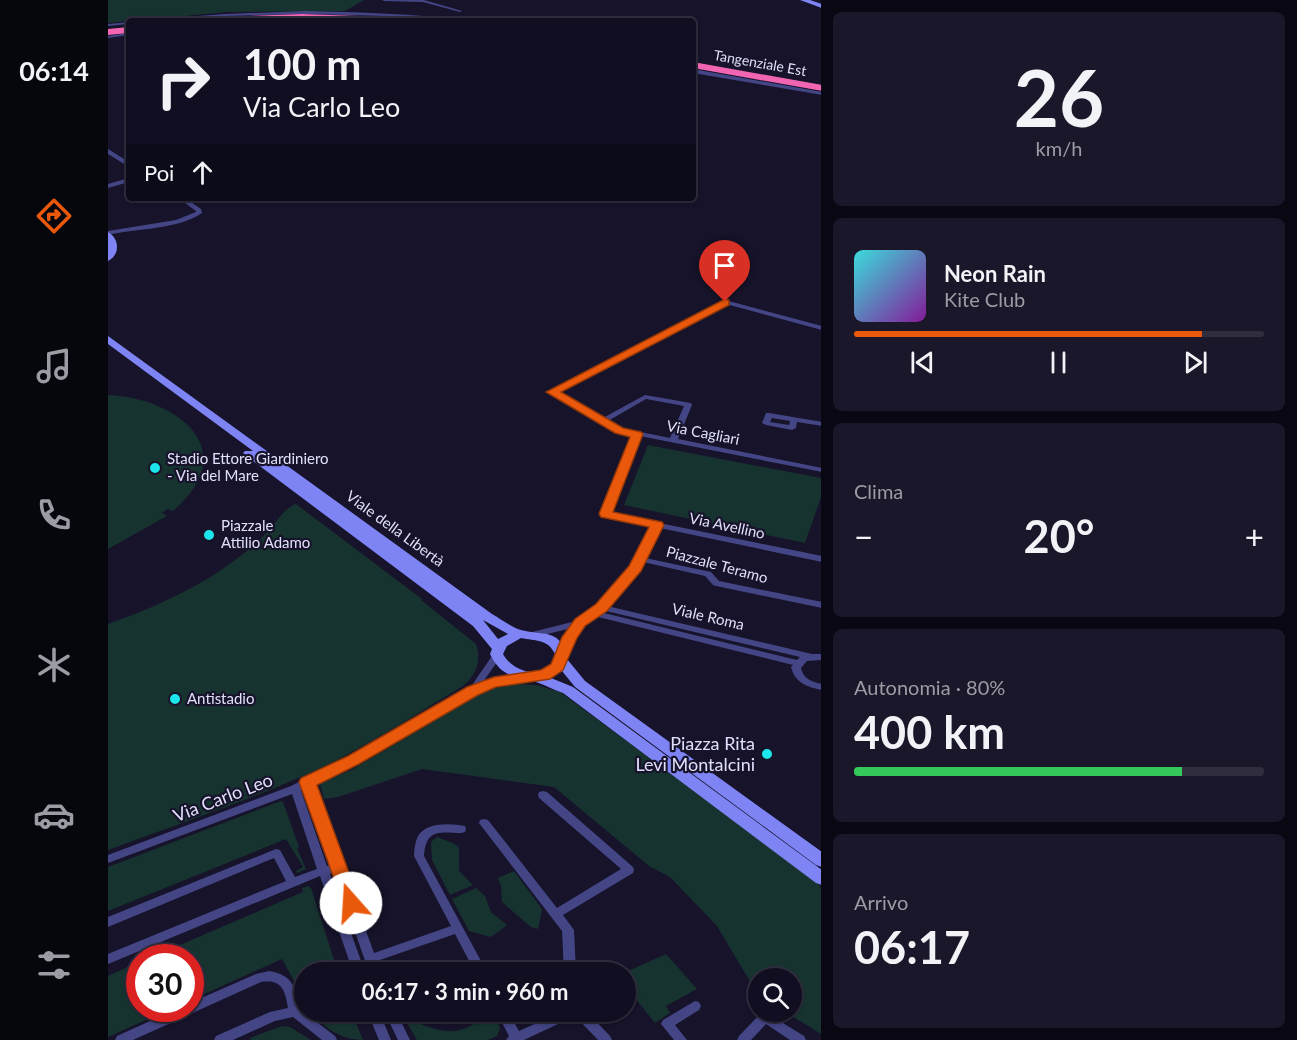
<!DOCTYPE html>
<html lang="it">
<head>
<meta charset="utf-8">
<style>
	body { margin:0; font-family:Lato,sans-serif; background:#191729; color:#f1f3f6; height:100vh; display:flex; flex-direction:column; font-size:22px; white-space:nowrap }
	* { box-sizing:border-box; margin:0 }
	p { font-size:20px; color:#9c9ca5 }
	.icon { flex:none; width:33px; height:33px; fill:none; stroke:currentColor; stroke-width:2; stroke-linecap:round; stroke-linejoin:round }
	.map { position:relative; flex:1; overflow:hidden }
	.drawer { display:flex; flex-direction:column; gap:12px; padding:12px; background:#090812; width:476px }
	.drawer>* { flex:none }
	.banner { position:absolute; left:18px; top:18px; width:570px; height:183px; border-radius:6px; box-shadow:0 2px 4px #0004,0 0 0 2px #302e3e; background:#100e20; color:#f1f3f6; overflow:hidden }
	.tools { position:absolute; left:640px; top:968px; display:grid; gap:12px }
	.tools a { display:grid; place-items:center; width:54px; height:54px; border-radius:50%; background:#100e20; box-shadow:0 2px 4px #0004,0 0 0 2px #302e3e; font-size:30px }
	.speed { position:absolute; left:18px; top:944px; display:flex; gap:12px; font-size:30px; font-weight:700; text-align:center }
	.speed>* { display:grid; place-content:center; width:78px; height:78px; border-radius:50%; background:#100e20; box-shadow:0 2px 4px #0004,0 0 0 2px #302e3e; line-height:1 }
	.speed .limit { border:9px solid #d22; background:#fff; color:#111 }
	.pin { position:absolute; display:grid; place-items:center; width:51px; height:51px; color:#fff; margin:-62px -26px; border-radius:50% 50% 50% 0; rotate:-45deg; box-shadow:0 0 6px #0007 }
	.pin .icon { rotate:45deg }
	.me { position:absolute; width:66px; margin:-33px; rotate:341deg; stroke-linejoin:round; filter:drop-shadow(0 0 4px #0008) }
	.turn { display:flex; align-items:center; gap:21px; height:126px; padding:0 18px; font-size:27px }
	.turn .icon { width:78px; height:78px; stroke-width:2.5 }
	.turn b { display:block; font-size:42px; line-height:51px }
	.then { display:flex; align-items:center; height:57px; padding:0 18px; background:#0003; gap:12px; font-size:22px }
	.big { font-size:45px; font-weight:700; line-height:1.1 }
	.drawer .tile { flex:1; display:flex; flex-direction:column; justify-content:center; gap:9px; min-width:0; padding:0 21px; border-radius:9px; background:#191729 }
	.drawer .dial { align-items:center; gap:0 }
	.dial b { font-size:78px; line-height:1 }
	.song { display:flex; align-items:center; gap:18px }
	.cover { width:72px; height:72px; border-radius:9px; background:linear-gradient(135deg,hsl(180 70% 55%),hsl(290 70% 35%)) }
	.played { height:6px; border-radius:3px; background:linear-gradient(90deg,#ea580c 85%,#302e3e 85%) }
	.keys { display:flex; justify-content:space-around; direction:ltr }
	.heat { display:flex; justify-content:space-between; align-items:center; font-size:33px; direction:ltr }
	.charge { height:9px; border-radius:4px; background:linear-gradient(90deg,#34c759 80%,#302e3e 0) }
	.trip { position:absolute; left:186px; top:962px; width:342px; height:60px; border-radius:30px; background:#100e20; box-shadow:0 2px 4px #0004,0 0 0 2px #302e3e; font-weight:700; line-height:60px; text-align:center }
	main { display:flex; flex:1; min-height:0 }
	.tabs { display:flex; flex-direction:column; width:108px; justify-content:space-around; align-items:center; background:#06060d; color:#9c9ca5 }
	.tabs .icon { width:42px; height:42px }
	.tabs .on { color:#ea580c }
	.tabs b { font-size:27px; color:#f1f3f6 }
	.map>svg:first-child { display:block }
	.green { fill:#173330 }
	.lines { fill:none; stroke-linecap:round; stroke-linejoin:round }
	.street { fill:#434585; fill-rule:evenodd }
	.secondary { fill:#7e84f4; fill-rule:evenodd }
	.highway { fill:#f265b3; fill-rule:evenodd }
	.route { fill:#ea580c; stroke:#983908; stroke-width:1.5 }
	.poi-dot { fill:#1ce6eb; stroke:#16132a; stroke-width:2 }
	.labels { text-anchor:middle; stroke-width:4.5; stroke-linejoin:round; paint-order:stroke }
	.far-street-label { font-size:14px; fill:#e0dffc; stroke:#16132a }
	.street-label { font-size:15px; fill:#e0dffc; stroke:#16132a }
	.poi-label { font-size:15px; fill:#e0dffc; stroke:#16132a; text-anchor:start }
	.near-poi-label { font-size:18px; fill:#e0dffc; stroke:#16132a; text-anchor:end }
	.near-street-label { font-size:18px; fill:#e0dffc; stroke:#16132a }
</style>
</head>
<body>
<main>
<nav class="tabs">
<b>06:14</b>
<svg class="icon on" aria-label="directions" viewBox="0 0 24 24"><path d="M12 3l9 9-9 9-9-9zM9 14v-3h6M13 9l2 2-2 2"/></svg>
<svg class="icon" aria-label="music" viewBox="0 0 24 24"><path d="M9 18V5l10-2v13"/><circle cx="6" cy="18" r="3"/><circle cx="16" cy="16" r="3"/></svg>
<svg class="icon" aria-label="phone" viewBox="0 0 24 24"><path d="M5 4h4l2 5-3 2q2 4 5 5l2-3 5 2v4C11 20 4 13 5 4z"/></svg>
<svg class="icon" aria-label="climate" viewBox="0 0 24 24"><path d="M12 3v18M4 7l16 10M4 17L20 7"/></svg>
<svg class="icon" aria-label="car" viewBox="0 0 24 24"><path d="M5 17H2v-5l4-1 3-4h7l3 4 3 1v5h-3M9 17h6M6 11h13"/><circle cx="7" cy="17" r="2"/><circle cx="17" cy="17" r="2"/></svg>
<svg class="icon" aria-label="filters" viewBox="0 0 24 24"><path d="M4 7h16M4 17h16"/><circle cx="9" cy="7" r="2"/><circle cx="15" cy="17" r="2"/></svg>
</nav>
<div class="map">
<svg width="714" height="1040" viewBox="0 0 714 1040">
	<rect width="100%" height="100%" fill="#16132a"/>
	<path class="green" d="M 0,0 L 256,0 L 237,11 L 120,12 L 0,23 Z
		M 0,395 C 70,398 136,450 65,511 L 59,509 L 54,513 L 59,516 L 0,549 Z
		M 540,445 L 713,478 L 713,497 L 697,543 L 516,505 Z
		M 188,504 L 314,599 L 313,600 L 368,644 C 374,662 368,675 355,686 C 312,712 269,739 225,762 C 153,797 75,822 0,850 L 0,624 C 45,608 93,587 131,557 C 141,549 151,541 159,532 C 170,521 174,510 188,504 Z
		M 412,684 L 428,685 L 452,692 L 708,881 L 714,889 L 713,1034 L 676,1011 L 684,1011 L 684,978 L 651,978 L 650,995 L 609,926 L 562,877 L 541,866 L 446,787 L 314,769 L 230,797 L 216,799 L 212,784 L 245,769 L 381,689 Z
		M 173,801 L 175,802 L 191,847 L 189,848 L 198,869 L 189,873 L 188,871 L 195,867 L 178,839 L 0,911 L 0,867 Z
		M 329,837 L 347,844 L 351,848 L 351,871 L 365,885 L 342,895 L 324,860 L 323,842 Z
		M 406,871 L 434,909 L 430,929 L 423,927 L 394,902 L 393,886 L 390,878 Z
		M 200,886 L 203,888 L 230,972 L 196,972 L 196,999 L 174,959 L 83,1000 L 82,957 L 44,957 L 195,892 L 194,888 Z
		M 368,888 L 377,896 L 383,912 L 399,925 L 383,937 L 361,931 L 344,899 Z
		M 558,954 L 589,989 L 558,1006 L 562,1013 L 547,1023 L 518,987 L 518,972 Z
		M 31,962 L 32,1008 L 64,1008 L 0,1037 L 0,976 Z
		M 203,1011 L 243,1011 L 255,1040 C 234,1040 215,1028 203,1011 Z
		M 371,1011 L 384,1011 L 392,1028 L 389,1036 L 380,1040 L 309,1040 L 295,1016 C 319,1027 343,1040 367,1023 Z
		M 174,1026 L 182,1027 L 203,1040 L 143,1040 L 142,1038 Z"/>
	<g class="lines">
		<path class="street" d="M 274,0 L 316,0 L 354,11 L 352,12 L 315,2 L 276,1 Z
			M 198,11 C 252,12 305,14 359,20 L 361,21 L 279,16 L 198,14 L 117,16 L 53,21 L 34,21 L 36,20 L 117,14 Z
			M 21,22 L 21,24 L 0,26 L 0,24 Z
			M 21,33 L 21,35 L 0,38 L 0,36 Z
			M 585,69 L 714,92 L 714,95 L 585,73 Z
			M 0,149 L 21,162 L 21,167 L 0,154 Z
			M 21,178 L 21,182 L 0,188 L 0,184 Z
			M 70,198 L 77,198 L 93,209 L 94,213 C 69,230 29,228 0,235 L 0,231 L 68,220 L 88,212 L 88,211 Z
			M 617,300 L 714,326 L 714,330 L 618,304 L 449,392 L 495,418 L 537,395 L 583,403 L 584,405 L 570,439 L 714,468 L 714,472 L 532,436 L 502,513 L 714,556 L 714,562 L 552,528 L 537,558 L 603,572 L 611,581 L 714,602 L 714,608 L 608,586 L 605,585 L 597,576 L 535,562 L 531,570 L 499,606 L 704,654 L 714,654 L 714,660 L 699,661 L 693,668 C 695,678 703,682 714,684 L 714,690 C 699,687 687,683 683,667 L 685,665 L 486,616 L 475,625 L 457,656 L 451,656 L 449,654 L 464,628 L 427,637 L 424,636 L 422,634 L 424,632 L 468,621 L 490,605 L 524,567 L 544,526 L 497,516 L 493,514 L 525,435 L 508,432 L 440,392 ZM 538,399 L 576,406 L 562,438 L 513,428 L 500,421 ZM 494,610 L 692,657 L 689,660 L 492,612 Z
			M 658,413 L 661,413 L 714,422 L 714,426 L 689,422 L 688,428 L 684,430 L 658,425 L 654,423 ZM 664,418 L 682,421 L 681,425 L 662,422 Z
			M 389,652 L 392,653 L 394,655 L 375,682 L 385,679 L 417,674 L 420,675 L 422,677 L 420,679 L 387,685 L 367,693 L 249,763 L 205,784 L 266,953 L 343,926 L 306,856 C 306,849 307,843 310,836 C 318,822 343,823 357,826 L 358,829 L 357,832 L 353,833 C 330,832 318,829 316,856 L 379,972 L 367,972 L 347,934 L 269,961 L 273,972 L 261,972 L 226,872 L 222,874 L 257,972 L 245,972 L 212,876 L 0,964 L 0,954 L 178,881 L 166,858 L 0,927 L 0,917 L 168,849 L 172,850 L 187,877 L 209,869 L 184,794 L 0,863 L 0,855 L 183,786 L 241,757 L 362,688 L 386,653 ZM 196,789 L 223,865 L 219,866 L 193,791 Z
			M 435,791 L 439,792 L 525,867 L 526,870 L 525,873 L 455,915 L 466,930 L 468,972 L 456,972 L 454,931 L 371,823 L 372,820 L 376,819 L 380,820 L 449,908 L 513,869 L 431,798 L 430,795 L 431,792 Z
			M 161,971 C 184,974 189,989 192,1009 L 227,1036 L 229,1040 L 214,1040 L 185,1017 L 167,1021 L 125,1040 L 106,1040 L 108,1036 L 162,1012 L 180,1008 C 177,990 174,979 153,982 L 25,1040 L 7,1040 L 9,1036 L 71,1008 L 82,1008 L 82,1003 L 148,974 Z
			M 587,1001 L 591,1002 L 593,1006 L 591,1010 L 567,1025 L 579,1040 L 566,1040 L 553,1024 L 555,1020 Z
			M 259,1011 L 271,1011 L 283,1040 L 271,1040 Z
			M 276,1011 L 288,1011 L 302,1040 L 290,1040 Z
			M 388,1011 L 400,1011 L 411,1031 L 455,1011 L 478,1011 L 502,1036 L 504,1040 L 490,1040 L 467,1016 L 416,1040 L 398,1040 L 401,1036 Z
			M 657,1012 L 696,1036 L 698,1040 L 682,1040 L 658,1024 L 643,1040 L 629,1040 L 631,1036 L 653,1013 Z"/>
		<path class="secondary" d="M 692,0 L 702,0 L 714,4 L 714,8 Z
			M 0,232 C 12,239 12,255 0,261 Z
			M 0,336 L 384,614 C 393,619 403,627 413,630 C 437,636 447,628 461,654 L 459,659 L 477,681 L 714,852 L 714,867 L 708,865 L 467,687 L 454,671 L 443,678 L 465,687 L 714,870 L 714,885 L 708,883 L 455,693 C 446,690 437,685 428,682 C 405,675 394,678 382,654 L 384,649 L 365,626 L 137,455 L 135,453 L 137,451 L 145,451 L 0,344 ZM 375,620 L 400,634 L 390,639 ZM 413,638 C 428,641 440,639 447,654 C 446,658 444,664 441,667 C 427,680 402,668 395,654 L 399,646 Z"/>
		<path class="highway" d="M 194,14 L 306,18 L 310,21 L 87,21 L 91,18 Z
			M 21,27 L 21,33 L 0,35 L 0,29 Z
			M 585,62 L 714,85 L 714,91 L 585,68 Z"/>
	</g>
	<path class="route" d="M 617,299 L 621,300 L 621,305 L 453,392 L 515,428 L 533,432 L 535,434 L 505,512 L 554,522 L 556,525 L 533,571 L 499,611 L 477,626 L 469,638 L 455,670 L 442,679 L 388,687 L 370,695 L 251,764 L 209,785 L 252,903 L 249,909 L 243,911 L 237,909 L 191,782 L 193,778 L 240,756 L 359,687 L 386,677 L 433,670 L 443,664 L 454,637 L 467,619 L 488,604 L 521,566 L 541,527 L 493,517 L 491,514 L 522,437 L 507,433 L 438,392 Z"/>
	<g class="poi-dot">
		<circle cx="47" cy="468" r="6"/>
		<circle cx="101" cy="535" r="6"/>
		<circle cx="67" cy="699" r="6"/>
		<circle cx="659" cy="754" r="6"/>
	</g>
	<g class="labels">
		<g class="far-street-label">
			<text transform="translate(652 63) rotate(10)" y="5">Tangenziale Est</text>
		</g>
		<g class="street-label">
			<text transform="translate(595 433) rotate(11)" y="5">Via Cagliari</text>
			<text transform="translate(619 526) rotate(12)" y="5">Via Avellino</text>
			<text transform="translate(287 529) rotate(36)" y="5">Viale della Libertà</text>
			<text transform="translate(609 565) rotate(15)" y="5">Piazzale Teramo</text>
			<text transform="translate(600 617) rotate(13)" y="5">Viale Roma</text>
		</g>
		<g class="poi-label">
			<text x="59" y="464">Stadio Ettore Giardiniero<tspan x="59" dy="17">- Via del Mare</tspan></text>
			<text x="113" y="531">Piazzale<tspan x="113" dy="17">Attilio Adamo</tspan></text>
			<text x="79" y="704">Antistadio</text>
		</g>
		<g class="near-poi-label">
			<text x="647" y="750">Piazza Rita<tspan x="647" dy="21">Levi Montalcini</tspan></text>
		</g>
		<g class="near-street-label">
			<text transform="translate(115 798) rotate(-21)" y="6">Via Carlo Leo</text>
		</g>
	</g>
</svg>
<div class="tools">
<a><svg class="icon" aria-label="search" viewBox="0 0 24 24"><circle cx="10" cy="10" r="6"/><path d="M15 15l6 6"/></svg></a>
</div>
<div class="speed"><div class="limit">30</div></div>
<div class="pin" style="left:617px;top:302px;background:#d93025"><svg class="icon" aria-label="arrive" viewBox="0 0 24 24"><path d="M6 21V4h12l-3 4 3 4H6"/></svg></div>
<svg class="me" style="left:243px;top:903px" viewBox="-20 -20 40 40"><circle r="19" fill="#fff"/><path d="M0-13L10 11 0 6-10 11z" fill="#ea580c"/></svg>
<div class="trip">06:17 · 3 min · 960 m</div>
<div class="banner">
<div class="turn"><svg class="icon" aria-label="right" viewBox="0 0 24 24"><path d="M7 20v-9h11M14 6l5 5-5 5"/></svg><div><b>100 m</b>Via Carlo Leo</div></div>
<div class="then">Poi<svg class="icon" aria-label="ahead" viewBox="0 0 24 24"><path d="M12 20V5M6 11l6-6 6 6"/></svg></div>
</div>
</div>
<section class="drawer">
<div class="tile dial"><b>26</b><p>km/h</p></div>
<div class="tile">
<div class="song"><i class="cover"></i><div><b>Neon Rain</b><p>Kite Club</p></div></div>
<div class="played"></div>
<div class="keys"><svg class="icon" aria-label="previous" viewBox="0 0 24 24"><path d="M18 5L8 12l10 7zM5 5v14"/></svg><svg class="icon" aria-label="pause" viewBox="0 0 24 24"><path d="M8 5v14M16 5v14"/></svg><svg class="icon" aria-label="next" viewBox="0 0 24 24"><path d="M6 5l10 7-10 7zM19 5v14"/></svg></div>
</div>
<div class="tile"><p>Clima</p>
<div class="heat"><a>−</a><b class="big">20°</b><a>+</a></div>
</div>
<div class="tile"><p>Autonomia · 80%</p><b class="big">400 km</b><div class="charge"></div></div>
<div class="tile"><p>Arrivo</p><b class="big">06:17</b></div>
</section>
</main>
</body>
</html>
